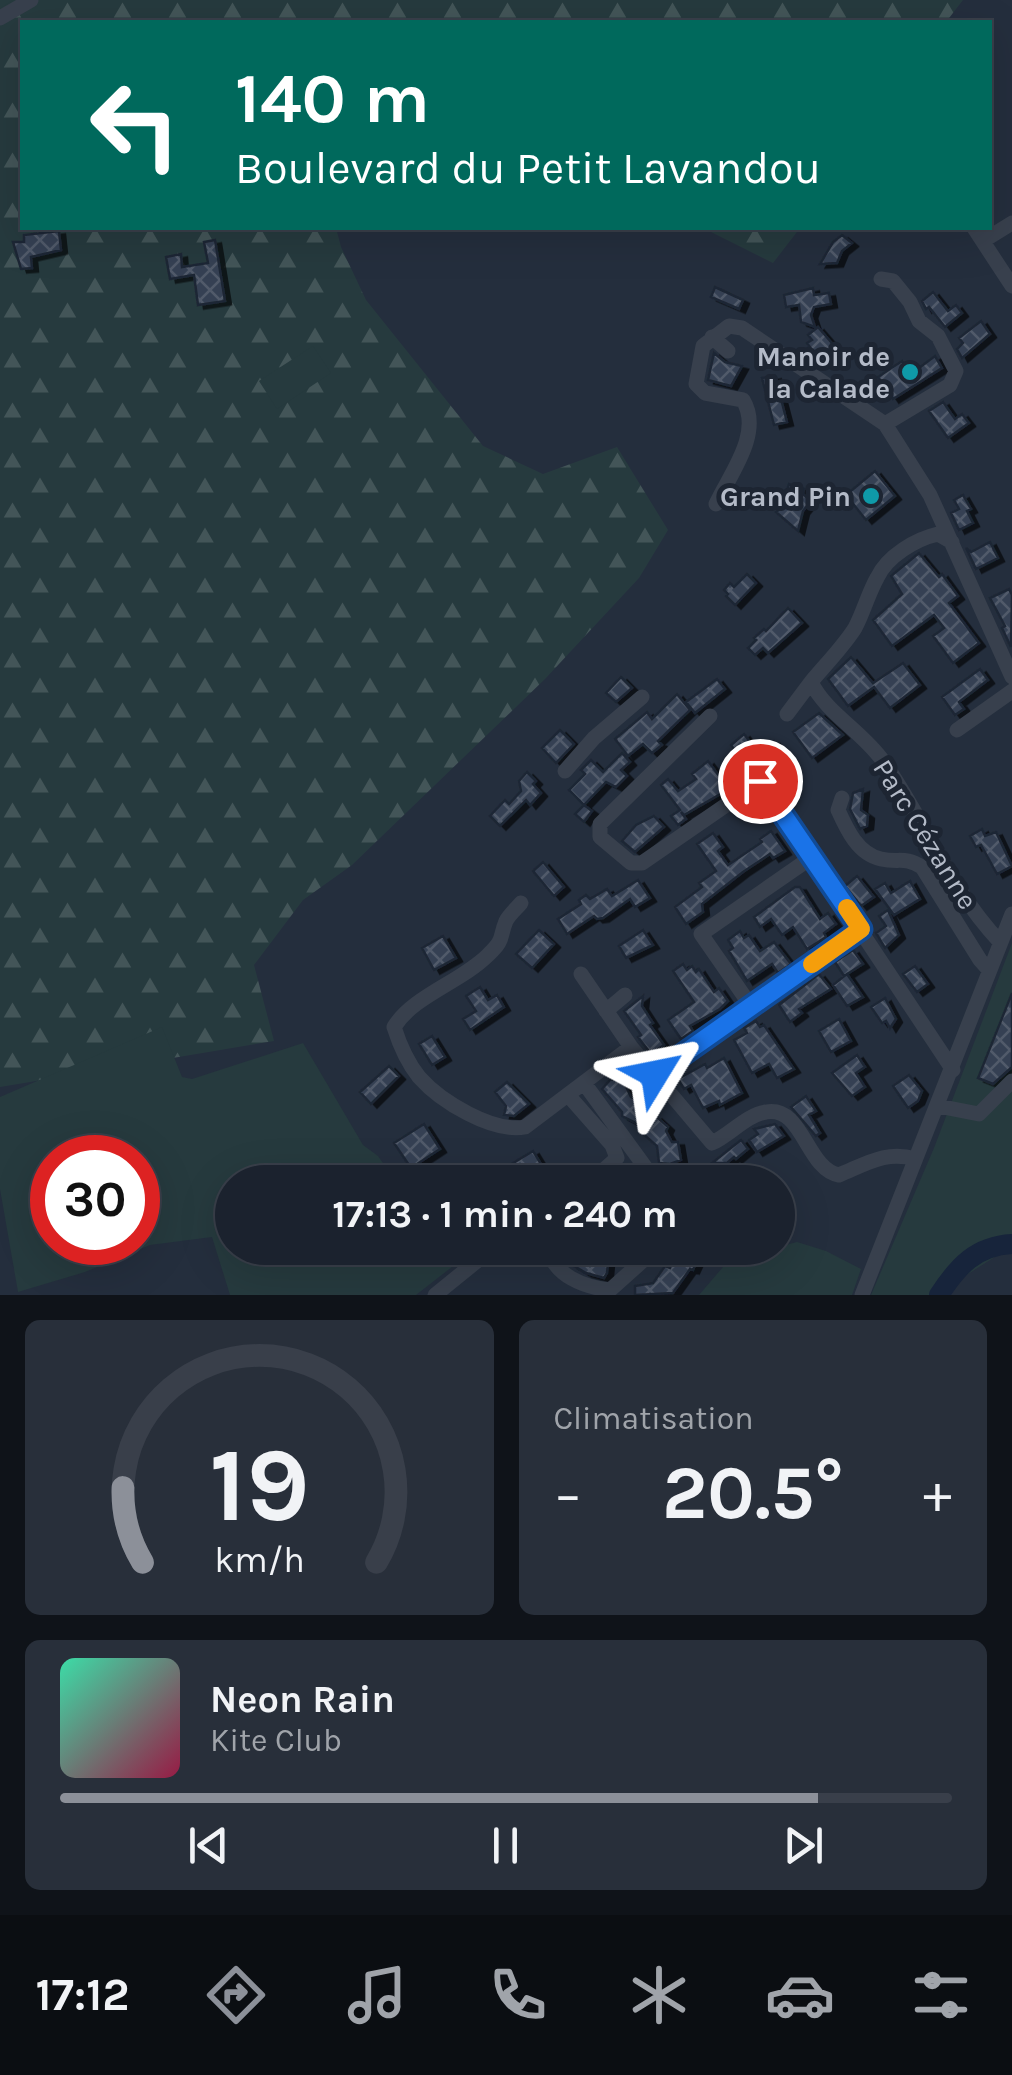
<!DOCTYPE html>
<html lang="fr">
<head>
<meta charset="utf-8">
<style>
	body { margin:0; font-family:Karla,sans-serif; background:#282f3a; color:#f1f3f6; height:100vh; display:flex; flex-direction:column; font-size:38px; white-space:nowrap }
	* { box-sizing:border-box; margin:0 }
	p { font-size:32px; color:#a0a4aa }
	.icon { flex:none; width:55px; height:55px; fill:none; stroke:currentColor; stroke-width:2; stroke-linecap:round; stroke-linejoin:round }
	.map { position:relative; height:1295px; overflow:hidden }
	.side { display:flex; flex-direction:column; gap:25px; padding:25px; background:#0f1319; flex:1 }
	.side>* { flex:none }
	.guide { position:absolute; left:20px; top:20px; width:972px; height:210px; border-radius:0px; box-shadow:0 10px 40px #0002,0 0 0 2px #393f4a; background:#00695c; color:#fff; overflow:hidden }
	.speed { position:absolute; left:30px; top:1135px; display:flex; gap:20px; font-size:50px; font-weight:700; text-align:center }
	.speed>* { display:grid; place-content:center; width:130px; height:130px; border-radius:50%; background:#1b222e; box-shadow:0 10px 40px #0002,0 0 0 2px #393f4a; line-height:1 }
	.speed .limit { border:15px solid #d22; background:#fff; color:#111 }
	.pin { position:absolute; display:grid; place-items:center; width:85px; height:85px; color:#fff; margin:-42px; border:5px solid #fff; border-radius:50%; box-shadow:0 2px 10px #0007 }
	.me { position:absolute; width:110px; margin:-55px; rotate:55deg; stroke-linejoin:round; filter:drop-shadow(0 0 8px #0008) }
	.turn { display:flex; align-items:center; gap:35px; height:210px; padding:0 50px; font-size:45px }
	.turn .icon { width:130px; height:130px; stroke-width:2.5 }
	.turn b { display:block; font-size:70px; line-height:85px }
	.big { font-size:75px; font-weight:700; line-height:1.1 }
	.side .tile { flex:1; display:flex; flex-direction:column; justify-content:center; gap:15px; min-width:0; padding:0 35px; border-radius:15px; background:#282f3a }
	.side .dial { align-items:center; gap:0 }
	.dial svg { height:260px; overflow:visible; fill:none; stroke:#393f4a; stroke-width:7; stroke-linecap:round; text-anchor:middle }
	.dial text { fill:#f1f3f6; stroke:none }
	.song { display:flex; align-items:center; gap:30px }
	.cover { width:120px; height:120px; border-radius:15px; background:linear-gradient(135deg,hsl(160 70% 55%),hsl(340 70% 35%)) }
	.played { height:10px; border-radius:5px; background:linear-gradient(90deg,#8c9099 85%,#393f4a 85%) }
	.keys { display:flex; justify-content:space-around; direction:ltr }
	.heat { display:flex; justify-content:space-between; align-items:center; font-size:55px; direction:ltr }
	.side .tiles { flex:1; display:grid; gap:25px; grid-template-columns:1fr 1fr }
	.tile:last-child { grid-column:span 2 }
	.trip { position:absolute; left:215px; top:1165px; width:580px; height:100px; border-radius:50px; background:#1b222e; box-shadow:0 10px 40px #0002,0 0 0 2px #393f4a; font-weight:700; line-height:100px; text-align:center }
	.tab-bar { display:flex; height:160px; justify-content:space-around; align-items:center; background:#0b0e12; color:#a0a4aa }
	.tab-bar .icon { width:70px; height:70px }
	.tab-bar .current { color:#8c9099 }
	.tab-bar b { font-size:45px; color:#f1f3f6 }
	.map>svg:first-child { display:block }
	.forest { fill:url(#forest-firs) }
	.green { fill:#263a3e; fill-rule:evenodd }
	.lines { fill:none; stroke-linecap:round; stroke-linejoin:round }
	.river { stroke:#17243b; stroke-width:20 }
	.building { fill:url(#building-cross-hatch); stroke:#1f2734; stroke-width:2.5; filter:url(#shadow) }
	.minor { stroke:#38404d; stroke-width:15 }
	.route-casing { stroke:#114b97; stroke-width:25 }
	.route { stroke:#1a73e8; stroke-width:18 }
	.slow { stroke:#f59e0b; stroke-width:18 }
	.culture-dot { fill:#0f9aa8; stroke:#1d2532; stroke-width:4 }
	.labels { text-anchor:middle; stroke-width:10; stroke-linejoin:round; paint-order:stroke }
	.poi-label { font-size:28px; font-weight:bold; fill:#b4bbc8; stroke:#1d2532; text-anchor:end }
	.street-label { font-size:28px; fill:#b4bbc8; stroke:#1d2532 }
</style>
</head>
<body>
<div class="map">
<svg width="1012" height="1295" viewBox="0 0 1012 1295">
	<defs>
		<pattern id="forest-firs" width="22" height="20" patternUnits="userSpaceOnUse" patternTransform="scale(2.5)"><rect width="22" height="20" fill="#263a3e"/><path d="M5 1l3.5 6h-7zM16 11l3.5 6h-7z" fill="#435558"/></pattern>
		<pattern id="building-cross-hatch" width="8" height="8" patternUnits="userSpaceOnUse" patternTransform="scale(2.5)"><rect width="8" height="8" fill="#364153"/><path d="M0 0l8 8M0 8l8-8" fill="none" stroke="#515a6a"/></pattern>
		<filter id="shadow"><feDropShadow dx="6" dy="3.5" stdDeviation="0" flood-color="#0009"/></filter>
	</defs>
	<rect width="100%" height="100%" fill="#242e3d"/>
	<path class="forest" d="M 0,0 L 963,0 L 946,22 L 22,22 L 22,228 L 336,228 L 341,247 L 366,300 L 483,446 L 543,474 L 617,447 L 668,530 L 639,578 L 545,679 L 352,865 L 303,900 L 254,965 L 274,1041 L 0,1087 Z
		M 703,228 L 800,228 L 773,263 Z"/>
	<path class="green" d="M 313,346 L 331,373 L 277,409 L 259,381 Z
		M 1012,943 L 1012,1246 L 957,1281 L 948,1295 L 871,1295 L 934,1148 Z
		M 162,1027 L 182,1077 L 192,1079 L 303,1043 L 363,1145 L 378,1156 L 396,1182 L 232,1182 L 232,1248 L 445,1248 L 457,1263 L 416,1295 L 230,1295 L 212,1237 L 150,1245 L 85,1272 L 18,1292 L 0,1189 L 0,1097 ZM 52,1158 L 138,1158 L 138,1242 L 52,1242 Z
		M 797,1242 L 826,1251 L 861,1269 L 852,1295 L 699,1295 L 729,1260 Z"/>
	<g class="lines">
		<path class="river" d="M 939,1295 C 958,1266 976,1246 1012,1244"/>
	</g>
	<path class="building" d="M 59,231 L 61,250 L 31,257 L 32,268 L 21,269 L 13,242 L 24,242 L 24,235 Z
		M 842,235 L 852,243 L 842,251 L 837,263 L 820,264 L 833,242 Z
		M 215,240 L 225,301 L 198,305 L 194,275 L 170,279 L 166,257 L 181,254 L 182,267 L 208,263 L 204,242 Z
		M 715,287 L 743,300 L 739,309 L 711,297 Z
		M 813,288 L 814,295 L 829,293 L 831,304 L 814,307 L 811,315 L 815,327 L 801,322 L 799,305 L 786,307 L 784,295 Z
		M 933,292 L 948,311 L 956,305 L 962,313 L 945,327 L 929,307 L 926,309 L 922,301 Z
		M 981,321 L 990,334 L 962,358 L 957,349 L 963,343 L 959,338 Z
		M 818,327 L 837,349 L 825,358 L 819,350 L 814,353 L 807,343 L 812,340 L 808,335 Z
		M 714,353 L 725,362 L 742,366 L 731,386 L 708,380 Z
		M 935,356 L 942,368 L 893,399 L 878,377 L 902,361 L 911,374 Z
		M 775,376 L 787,422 L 774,425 L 762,378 Z
		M 943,402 L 955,419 L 962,414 L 969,423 L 948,438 L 929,411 Z
		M 875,471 L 895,496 L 866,520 L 846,495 Z
		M 789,484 L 804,489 L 803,494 L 811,501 L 803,511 L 798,531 L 776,512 L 782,507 Z
		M 963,495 L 971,509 L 967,511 L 973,523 L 959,530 L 951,513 L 959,509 L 954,500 Z
		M 990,542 L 998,558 L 976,569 L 966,548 L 971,552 Z
		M 919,553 L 939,577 L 942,574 L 958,596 L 949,603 L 979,643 L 953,663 L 933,636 L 944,628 L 934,615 L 892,646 L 873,620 L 902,594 L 891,576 Z
		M 747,574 L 756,583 L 735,605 L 726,596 L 728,594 L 724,590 L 730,583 L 734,587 Z
		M 1009,589 L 1012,595 L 1011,647 L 1002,628 L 1005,626 L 990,598 Z
		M 788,608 L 802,623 L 768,653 L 763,648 L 755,655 L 748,648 L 756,640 L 754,638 L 764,629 L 766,631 Z
		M 851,657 L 873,683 L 903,663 L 920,685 L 890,708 L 874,687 L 848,706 L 828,679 Z
		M 980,669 L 988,680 L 959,702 L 964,709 L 955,715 L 942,697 Z
		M 621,677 L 632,688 L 616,702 L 606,693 Z
		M 717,679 L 725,689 L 695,713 L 686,702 Z
		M 677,694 L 690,710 L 658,741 L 662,745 L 652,753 L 643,744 L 628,756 L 615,739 L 647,712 L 652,719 Z
		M 819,713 L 843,735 L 812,758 L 793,732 Z
		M 560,730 L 574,744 L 556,763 L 542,748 Z
		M 744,734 L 758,752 L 774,741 L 779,748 L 775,751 L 779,756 L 761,768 L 749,772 L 731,745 Z
		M 622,753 L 630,762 L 621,770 L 627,776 L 616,787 L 606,782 L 584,805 L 592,811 L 584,822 L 575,814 L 584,805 L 569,790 L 585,774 L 581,770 L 591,760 L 603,772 Z
		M 708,761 L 729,789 L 684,815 L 681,812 L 686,819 L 678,825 L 671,816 L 680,810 L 661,785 L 668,779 L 678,791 L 696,779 L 692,774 Z
		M 527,772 L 536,781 L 533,784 L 541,793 L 530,805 L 526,800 L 500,826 L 490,816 L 505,800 L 509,804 L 521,791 L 519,781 Z
		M 863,789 L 861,810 L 868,815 L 867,826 L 860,829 L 850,809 L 853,793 Z
		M 654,816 L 664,827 L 635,852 L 622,841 L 636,825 Z
		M 982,829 L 985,836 L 996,832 L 1012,866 L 997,874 L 981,845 L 976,847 L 970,836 Z
		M 771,831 L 785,851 L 773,858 L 770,854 L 743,872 L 702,904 L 703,912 L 686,924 L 675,907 L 702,887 L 699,883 L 716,871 L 697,844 L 713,833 L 723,847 L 718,851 L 728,865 L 762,842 L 760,839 Z
		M 543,862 L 564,887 L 554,896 L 533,871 Z
		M 857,876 L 874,897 L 861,906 L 845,886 Z
		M 638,880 L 650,898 L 635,907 L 630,899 L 603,918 L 597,919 L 594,916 L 567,934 L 558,919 L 581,904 L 579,900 L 586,895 L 590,899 L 607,889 L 612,896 Z
		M 910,881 L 920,899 L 894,915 L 875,889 L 885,883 L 891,893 Z
		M 795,887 L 800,887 L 820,919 L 828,913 L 836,924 L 824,933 L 826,937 L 807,949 L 793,927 L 782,935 L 771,919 L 760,927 L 754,917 Z
		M 888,910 L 899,935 L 885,948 L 876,933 L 886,926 L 879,916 Z
		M 539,930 L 554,944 L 532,968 L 516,954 Z
		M 643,930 L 653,945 L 626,958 L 619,946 Z
		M 740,931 L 744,938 L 749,935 L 760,951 L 774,942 L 791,964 L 778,973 L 772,964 L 747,981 L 729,951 L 733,948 L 728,940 Z
		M 443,936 L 456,958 L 434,970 L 422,948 Z
		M 853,950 L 863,964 L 844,976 L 835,962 Z
		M 683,964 L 687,970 L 692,966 L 696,972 L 699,969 L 714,992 L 719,988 L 728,1001 L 720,1009 L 690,1026 L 693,1031 L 681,1039 L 668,1020 L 694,1002 L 673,971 Z
		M 915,966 L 928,984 L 917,992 L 903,974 Z
		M 819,974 L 831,989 L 799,1009 L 802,1013 L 790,1022 L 779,1005 Z
		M 847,974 L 863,997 L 847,1006 L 833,985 Z
		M 480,987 L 488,1000 L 497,995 L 504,1007 L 470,1030 L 463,1019 L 476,1011 L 466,996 Z
		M 1012,993 L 1012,1067 L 993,1084 L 978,1078 Z
		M 643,996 L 642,1006 L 653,1023 L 650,1025 L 664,1045 L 651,1054 L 638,1037 L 641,1035 L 624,1011 Z
		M 885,998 L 896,1019 L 890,1028 L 886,1021 L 882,1023 L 871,1007 Z
		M 839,1019 L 851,1041 L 831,1052 L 819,1031 Z
		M 756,1021 L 760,1027 L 764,1025 L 794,1069 L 777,1078 L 769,1064 L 752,1073 L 734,1040 L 747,1033 L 744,1028 Z
		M 432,1036 L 445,1057 L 432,1065 L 419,1044 Z
		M 857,1055 L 865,1067 L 856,1073 L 865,1087 L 852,1096 L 832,1073 Z
		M 724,1058 L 742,1093 L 720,1105 L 719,1101 L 703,1108 L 691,1085 L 684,1089 L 678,1079 L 705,1064 L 707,1068 Z
		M 389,1066 L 399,1076 L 371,1104 L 360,1092 Z
		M 909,1075 L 922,1091 L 918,1101 L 908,1108 L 893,1086 Z
		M 622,1078 L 631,1097 L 647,1104 L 643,1124 L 656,1116 L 668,1127 L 666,1131 L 672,1142 L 678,1142 L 681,1160 L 670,1164 L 659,1163 L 657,1146 L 641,1132 L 644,1127 L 622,1116 L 622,1112 L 602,1089 L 610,1080 Z
		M 507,1082 L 529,1104 L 514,1116 L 504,1115 L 506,1106 L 495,1092 Z
		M 806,1096 L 816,1111 L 809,1115 L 820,1133 L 816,1136 L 791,1107 Z
		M 424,1124 L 440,1149 L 411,1168 L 394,1143 Z
		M 775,1124 L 784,1136 L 757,1152 L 749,1140 L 758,1134 L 754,1129 Z
		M 741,1140 L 748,1149 L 736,1159 L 734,1157 L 727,1163 L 712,1163 Z
		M 533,1151 L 552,1182 L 482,1182 Z
		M 562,1248 L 587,1248 L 592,1256 L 608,1262 L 607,1273 L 604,1278 L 586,1273 L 571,1264 Z
		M 679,1248 L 703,1248 L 693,1270 L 690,1269 L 673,1293 L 635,1295 L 635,1286 L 653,1283 L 665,1266 L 670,1268 Z"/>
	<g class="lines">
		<path class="minor" d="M 0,18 L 31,0
			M 974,228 L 1012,286
			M 983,241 L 1012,223
			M 881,279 L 893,281 L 910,302 L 919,321 L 938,336 L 956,371 L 950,385 L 885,424
			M 712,337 L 728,351
			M 716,504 C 730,474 763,433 743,400 L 705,393 L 696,384 L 703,346 L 729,326 L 742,328 L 885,424 L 930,495 L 1012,677
			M 952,542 L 938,534 C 916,539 887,556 877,578 C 868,594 864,611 855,628 C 843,647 825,665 811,682 C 827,714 862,731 883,761 C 926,822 948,887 1000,942
			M 787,714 L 811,682
			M 710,716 L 600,824 L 600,837 L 631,863 L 642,863 L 761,781 L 953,1070
			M 957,730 L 1012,691
			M 565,771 L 594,738 L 642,697
			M 842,798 L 838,810 C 847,830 858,854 881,859 C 900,863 904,856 922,867 L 980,960 L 989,970
			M 521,903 C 517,908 509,915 506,921 C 499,938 505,939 488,955 C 461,982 413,996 394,1027 C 400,1046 407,1062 419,1077 C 441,1102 493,1133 525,1127 L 631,1047 L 712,1143 C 730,1135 746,1115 766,1112 C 803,1105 806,1169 839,1175 C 866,1164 887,1150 915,1159
			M 581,974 L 631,1047
			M 751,1006 L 701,934 L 812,857
			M 606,1011 L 625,995
			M 655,1074 L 861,929
			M 584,1083 L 656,1182
			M 568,1095 L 612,1145 L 617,1158 L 590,1182
			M 938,1106 L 979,1114 L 1012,1081
			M 548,1248 C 554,1276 584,1287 610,1290 L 657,1248
			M 435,1295 L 493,1248
			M 862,1295 L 1012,914"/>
	</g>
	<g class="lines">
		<g class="route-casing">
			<path id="route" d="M 655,1074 L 861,929 L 760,781"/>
		</g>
		<use href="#route" class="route"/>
		<path class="slow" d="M 812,964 L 861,929 L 847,908"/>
	</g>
	<g class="culture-dot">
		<circle cx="910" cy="372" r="10"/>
		<circle cx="871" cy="496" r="10"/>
	</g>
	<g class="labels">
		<g class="poi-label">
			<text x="890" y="366">Manoir de<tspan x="890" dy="32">la Calade</tspan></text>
			<text x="851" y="506">Grand Pin</text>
		</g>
		<g class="street-label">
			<text transform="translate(926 834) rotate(58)" y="10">Parc Cézanne</text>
		</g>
	</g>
</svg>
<div class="speed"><div class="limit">30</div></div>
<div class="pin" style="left:760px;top:781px;background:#d93025"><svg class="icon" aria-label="arrive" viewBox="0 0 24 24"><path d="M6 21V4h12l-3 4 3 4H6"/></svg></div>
<svg class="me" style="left:655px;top:1074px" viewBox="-20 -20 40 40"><path d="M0-17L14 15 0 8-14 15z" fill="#1a73e8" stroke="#fff" stroke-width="4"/></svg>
<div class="trip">17:13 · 1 min · 240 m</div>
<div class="guide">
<div class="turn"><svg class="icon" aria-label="left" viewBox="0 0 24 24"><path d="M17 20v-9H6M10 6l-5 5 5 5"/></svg><div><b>140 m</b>Boulevard du Petit Lavandou</div></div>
</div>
</div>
<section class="side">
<div class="tiles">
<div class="tile dial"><svg viewBox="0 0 100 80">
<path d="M14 69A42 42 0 1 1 86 69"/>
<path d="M14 69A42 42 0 0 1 8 46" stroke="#8c9099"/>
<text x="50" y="56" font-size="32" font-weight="700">19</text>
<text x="50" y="72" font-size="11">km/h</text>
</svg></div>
<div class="tile"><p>Climatisation</p>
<div class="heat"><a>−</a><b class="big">20.5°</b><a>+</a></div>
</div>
<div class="tile">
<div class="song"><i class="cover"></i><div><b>Neon Rain</b><p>Kite Club</p></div></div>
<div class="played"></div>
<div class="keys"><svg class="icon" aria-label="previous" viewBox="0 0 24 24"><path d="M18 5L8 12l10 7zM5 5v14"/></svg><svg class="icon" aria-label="pause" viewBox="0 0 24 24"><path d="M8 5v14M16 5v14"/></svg><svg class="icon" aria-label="next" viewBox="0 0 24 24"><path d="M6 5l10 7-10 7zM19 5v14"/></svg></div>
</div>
</div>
</section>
<nav class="tab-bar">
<b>17:12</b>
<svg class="icon current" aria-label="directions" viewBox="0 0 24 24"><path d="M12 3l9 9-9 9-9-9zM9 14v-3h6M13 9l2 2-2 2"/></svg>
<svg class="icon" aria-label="music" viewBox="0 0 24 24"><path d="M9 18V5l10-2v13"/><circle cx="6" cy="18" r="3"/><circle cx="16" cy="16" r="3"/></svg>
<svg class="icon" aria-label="phone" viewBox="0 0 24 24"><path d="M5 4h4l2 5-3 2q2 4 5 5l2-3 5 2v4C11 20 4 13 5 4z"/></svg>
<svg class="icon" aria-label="climate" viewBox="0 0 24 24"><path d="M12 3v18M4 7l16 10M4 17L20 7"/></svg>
<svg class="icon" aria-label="car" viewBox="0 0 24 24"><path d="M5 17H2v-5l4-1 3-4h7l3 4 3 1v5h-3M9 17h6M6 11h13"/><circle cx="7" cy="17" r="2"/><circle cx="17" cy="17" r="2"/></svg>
<svg class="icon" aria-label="filters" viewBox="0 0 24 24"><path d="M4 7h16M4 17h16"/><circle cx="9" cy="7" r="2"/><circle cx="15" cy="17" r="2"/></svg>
</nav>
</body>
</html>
